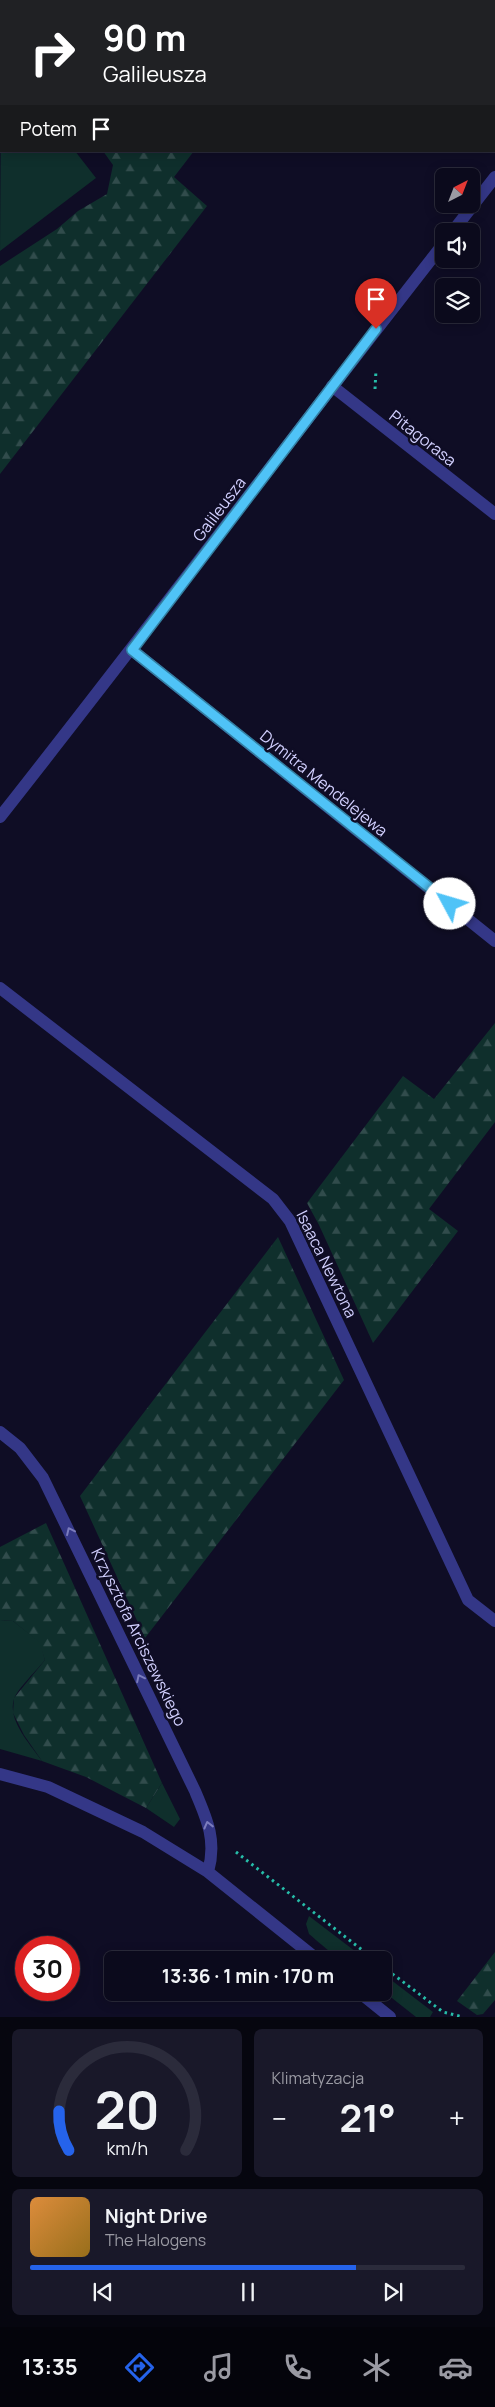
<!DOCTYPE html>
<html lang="pl">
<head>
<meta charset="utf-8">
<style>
	body { margin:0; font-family:Manrope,sans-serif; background:#191829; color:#f1f3f6; height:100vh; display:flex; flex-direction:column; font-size:19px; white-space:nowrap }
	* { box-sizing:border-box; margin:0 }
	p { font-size:16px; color:#9a9aa3 }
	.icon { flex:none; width:28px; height:28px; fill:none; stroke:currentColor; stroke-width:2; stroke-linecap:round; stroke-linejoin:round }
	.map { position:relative; height:2017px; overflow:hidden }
	.side { display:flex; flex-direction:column; gap:12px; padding:12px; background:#06060f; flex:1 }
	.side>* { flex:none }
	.hud { position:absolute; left:0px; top:0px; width:495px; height:152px; box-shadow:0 2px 12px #0003,0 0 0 1px #2b2b3b; background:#202124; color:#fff; overflow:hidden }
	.needle { width:32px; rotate:42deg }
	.fabs { position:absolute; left:435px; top:168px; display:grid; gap:10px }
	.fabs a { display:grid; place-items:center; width:45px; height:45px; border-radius:8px; background:#0b0a1c; box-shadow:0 2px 12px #0003,0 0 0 1px #2b2b3b; font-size:25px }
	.speed { position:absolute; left:15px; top:1936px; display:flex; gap:10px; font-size:25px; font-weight:700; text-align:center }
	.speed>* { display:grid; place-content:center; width:65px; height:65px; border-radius:50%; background:#0b0a1c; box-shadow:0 2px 12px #0003,0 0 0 1px #2b2b3b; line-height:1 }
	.speed .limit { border:8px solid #d22; background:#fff; color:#111 }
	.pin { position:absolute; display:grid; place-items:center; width:42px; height:42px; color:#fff; margin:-51px -21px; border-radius:50% 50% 50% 0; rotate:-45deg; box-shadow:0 0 5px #0007 }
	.pin .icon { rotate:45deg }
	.me { position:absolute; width:55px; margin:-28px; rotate:309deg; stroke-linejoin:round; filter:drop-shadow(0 0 4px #0008) }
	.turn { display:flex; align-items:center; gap:18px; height:105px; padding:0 20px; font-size:22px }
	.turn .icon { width:65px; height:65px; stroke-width:2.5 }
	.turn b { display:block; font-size:35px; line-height:42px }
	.then { display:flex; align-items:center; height:48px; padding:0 20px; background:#0003; gap:10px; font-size:19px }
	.big { font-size:38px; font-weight:700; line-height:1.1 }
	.side .card { flex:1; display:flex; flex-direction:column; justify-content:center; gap:8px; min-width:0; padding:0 18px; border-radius:8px; background:#191829 }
	.side .dial { align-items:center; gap:0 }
	.dial svg { height:130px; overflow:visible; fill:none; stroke:#2b2b3b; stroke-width:7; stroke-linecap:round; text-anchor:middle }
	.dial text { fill:#f1f3f6; stroke:none }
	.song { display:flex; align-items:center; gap:15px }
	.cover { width:60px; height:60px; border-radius:8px; background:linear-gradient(135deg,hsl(30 70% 55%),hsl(40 70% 35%)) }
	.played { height:5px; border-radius:2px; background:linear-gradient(90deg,#2563eb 75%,#2b2b3b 75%) }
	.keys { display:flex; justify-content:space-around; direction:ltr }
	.heat { display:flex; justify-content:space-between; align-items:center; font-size:28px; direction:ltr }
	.side .tiles { flex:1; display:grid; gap:12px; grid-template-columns:1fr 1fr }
	.card:last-child { grid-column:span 2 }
	.trip { position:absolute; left:104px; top:1951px; width:288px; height:50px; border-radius:8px; background:#0b0a1c; box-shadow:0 2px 12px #0003,0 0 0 1px #2b2b3b; font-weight:700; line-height:50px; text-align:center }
	.tabs { display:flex; height:80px; justify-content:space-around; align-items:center; background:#04040b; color:#9a9aa3 }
	.tabs .icon { width:35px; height:35px }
	.tabs .on { color:#2563eb }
	.tabs b { font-size:22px; color:#f1f3f6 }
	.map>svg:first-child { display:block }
	.grass { fill:#0f2f2c }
	.forest { fill:url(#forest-firs) }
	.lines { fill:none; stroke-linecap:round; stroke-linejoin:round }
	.path { stroke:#26bda9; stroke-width:3; stroke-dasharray:2.5 4; stroke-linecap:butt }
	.street { stroke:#343787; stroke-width:12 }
	.oneway { stroke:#7b7cbd }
	.route-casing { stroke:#337fa1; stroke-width:12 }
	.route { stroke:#4fc3f7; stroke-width:9 }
	.labels { text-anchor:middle; stroke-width:5; stroke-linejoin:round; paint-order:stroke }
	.street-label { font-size:16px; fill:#d2d0ff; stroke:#0f0d25 }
</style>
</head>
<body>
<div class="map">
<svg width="495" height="2017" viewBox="0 0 495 2017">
	<defs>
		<pattern id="forest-firs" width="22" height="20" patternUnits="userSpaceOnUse" patternTransform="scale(1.25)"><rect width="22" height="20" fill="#0f2f2c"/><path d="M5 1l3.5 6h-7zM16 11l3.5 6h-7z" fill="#314c4c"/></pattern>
	</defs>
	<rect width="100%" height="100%" fill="#0f0d25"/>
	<path class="grass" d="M 1,97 L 1,151 L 75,151 L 96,178 L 0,251 Z
		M 0,1620 L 13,1621 L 40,1642 L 45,1660 C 38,1669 17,1689 14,1699 C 7,1720 31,1745 42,1761 L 0,1749 Z
		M 162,1783 L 180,1819 L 174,1827 L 146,1808 Z
		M 309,1916 L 364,1958 C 342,1967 325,1947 309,1934 L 306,1924 Z
		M 382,1973 L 433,2012 L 430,2017 L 416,2017 L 383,1991 Z"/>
	<path class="forest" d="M 16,0 L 308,0 L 16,1 Z
		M 103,151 L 194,151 L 174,177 L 207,206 L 0,474 L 0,266 L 57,229 L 78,211 L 107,194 L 113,165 Z
		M 495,1023 L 495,1122 L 429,1209 L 458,1231 L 373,1343 L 319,1225 L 307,1203 L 403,1076 L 434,1099 Z
		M 278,1237 L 344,1380 L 145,1638 L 80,1496 Z
		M 46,1523 L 162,1783 L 146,1808 L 86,1777 L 42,1761 L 24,1735 L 13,1713 L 14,1698 L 45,1660 L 39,1642 L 13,1621 L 0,1620 L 0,1547 Z
		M 495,1952 L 495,2000 L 483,2014 L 477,2015 L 457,2001 Z"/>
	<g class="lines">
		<path class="path" d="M 484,0 L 486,1
			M 494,6 L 495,7
			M 0,91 L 1,90
			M 375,389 L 376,370
			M 236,1852 L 375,1960
			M 382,1966 L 443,2012 L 463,2017"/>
		<path class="street" d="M 453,231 L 495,177
			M 332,386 L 495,514
			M 132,650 L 495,941
			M 0,817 C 150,627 295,433 444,243
			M 0,988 L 273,1199 L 290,1221 L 468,1600 L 495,1621
			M 0,1432 L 20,1448 L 43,1478 L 195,1791 C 207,1819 217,1841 208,1872
			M 0,1774 L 48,1787 L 143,1832 L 208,1872 L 318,1960
			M 359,1992 L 390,2017"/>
	</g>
	<defs><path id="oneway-chevron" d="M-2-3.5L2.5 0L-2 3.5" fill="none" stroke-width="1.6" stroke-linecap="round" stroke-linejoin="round" transform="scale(1.25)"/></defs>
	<g class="oneway">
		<use href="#oneway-chevron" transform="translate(70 1531) rotate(-115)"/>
		<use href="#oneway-chevron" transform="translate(140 1678) rotate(-116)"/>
		<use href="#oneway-chevron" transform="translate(208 1825) rotate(-104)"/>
	</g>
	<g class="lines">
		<g class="route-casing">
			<path id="route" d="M 376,329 L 132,650 L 450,904"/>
		</g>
		<use href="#route" class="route"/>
	</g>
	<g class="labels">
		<g class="street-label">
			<text transform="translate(423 438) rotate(38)" y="6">Pitagorasa</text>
			<text transform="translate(219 509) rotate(-53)" y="6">Galileusza</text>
			<text transform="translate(324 783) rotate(39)" y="6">Dymitra Mendelejewa</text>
			<text transform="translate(327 1264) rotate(64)" y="6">Isaaca Newtona</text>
			<text transform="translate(139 1637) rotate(64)" y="6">Krzysztofa Arciszewskiego</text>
		</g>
	</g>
</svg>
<div class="fabs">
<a><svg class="needle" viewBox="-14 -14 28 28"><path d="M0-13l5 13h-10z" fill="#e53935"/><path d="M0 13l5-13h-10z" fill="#9a9aa3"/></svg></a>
<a><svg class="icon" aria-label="sound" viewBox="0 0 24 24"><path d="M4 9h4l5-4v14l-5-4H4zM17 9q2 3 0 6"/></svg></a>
<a><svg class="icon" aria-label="layers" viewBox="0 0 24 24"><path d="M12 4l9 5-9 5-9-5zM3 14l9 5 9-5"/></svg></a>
</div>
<div class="speed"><div class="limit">30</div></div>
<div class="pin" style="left:376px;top:329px;background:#d93025"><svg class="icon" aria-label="arrive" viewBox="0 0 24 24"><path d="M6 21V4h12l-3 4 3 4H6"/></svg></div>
<svg class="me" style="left:450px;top:904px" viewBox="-20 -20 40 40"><circle r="19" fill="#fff"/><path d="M0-13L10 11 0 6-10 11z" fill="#4fc3f7"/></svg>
<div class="trip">13:36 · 1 min · 170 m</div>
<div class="hud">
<div class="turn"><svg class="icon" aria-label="right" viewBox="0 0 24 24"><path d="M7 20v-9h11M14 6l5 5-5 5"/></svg><div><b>90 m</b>Galileusza</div></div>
<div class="then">Potem<svg class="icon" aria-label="arrive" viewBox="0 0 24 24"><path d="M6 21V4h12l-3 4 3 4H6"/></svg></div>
</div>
</div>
<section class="side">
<div class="tiles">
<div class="card dial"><svg viewBox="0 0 100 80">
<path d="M14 69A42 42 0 1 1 86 69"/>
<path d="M14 69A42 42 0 0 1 8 45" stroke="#2563eb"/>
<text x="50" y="56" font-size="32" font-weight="700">20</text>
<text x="50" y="72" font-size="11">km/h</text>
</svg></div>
<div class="card"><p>Klimatyzacja</p>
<div class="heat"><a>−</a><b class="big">21°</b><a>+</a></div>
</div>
<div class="card">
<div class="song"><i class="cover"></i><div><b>Night Drive</b><p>The Halogens</p></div></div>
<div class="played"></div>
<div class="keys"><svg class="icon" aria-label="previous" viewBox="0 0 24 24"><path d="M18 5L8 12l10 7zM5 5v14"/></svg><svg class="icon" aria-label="pause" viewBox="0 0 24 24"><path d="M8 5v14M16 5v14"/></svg><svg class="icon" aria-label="next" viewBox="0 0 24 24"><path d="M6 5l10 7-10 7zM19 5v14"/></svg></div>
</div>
</div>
</section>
<nav class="tabs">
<b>13:35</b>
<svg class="icon on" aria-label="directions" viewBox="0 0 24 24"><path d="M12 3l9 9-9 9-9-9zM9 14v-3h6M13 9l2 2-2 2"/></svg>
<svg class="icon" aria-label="music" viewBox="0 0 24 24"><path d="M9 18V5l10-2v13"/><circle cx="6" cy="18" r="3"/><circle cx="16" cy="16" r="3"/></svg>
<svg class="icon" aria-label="phone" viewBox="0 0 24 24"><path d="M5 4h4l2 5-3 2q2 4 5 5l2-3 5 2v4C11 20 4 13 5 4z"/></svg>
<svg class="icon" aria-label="climate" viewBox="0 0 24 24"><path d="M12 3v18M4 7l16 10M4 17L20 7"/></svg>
<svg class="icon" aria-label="car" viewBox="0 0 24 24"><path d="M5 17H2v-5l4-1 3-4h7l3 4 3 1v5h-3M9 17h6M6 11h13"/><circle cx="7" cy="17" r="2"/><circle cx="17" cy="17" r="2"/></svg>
</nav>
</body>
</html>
